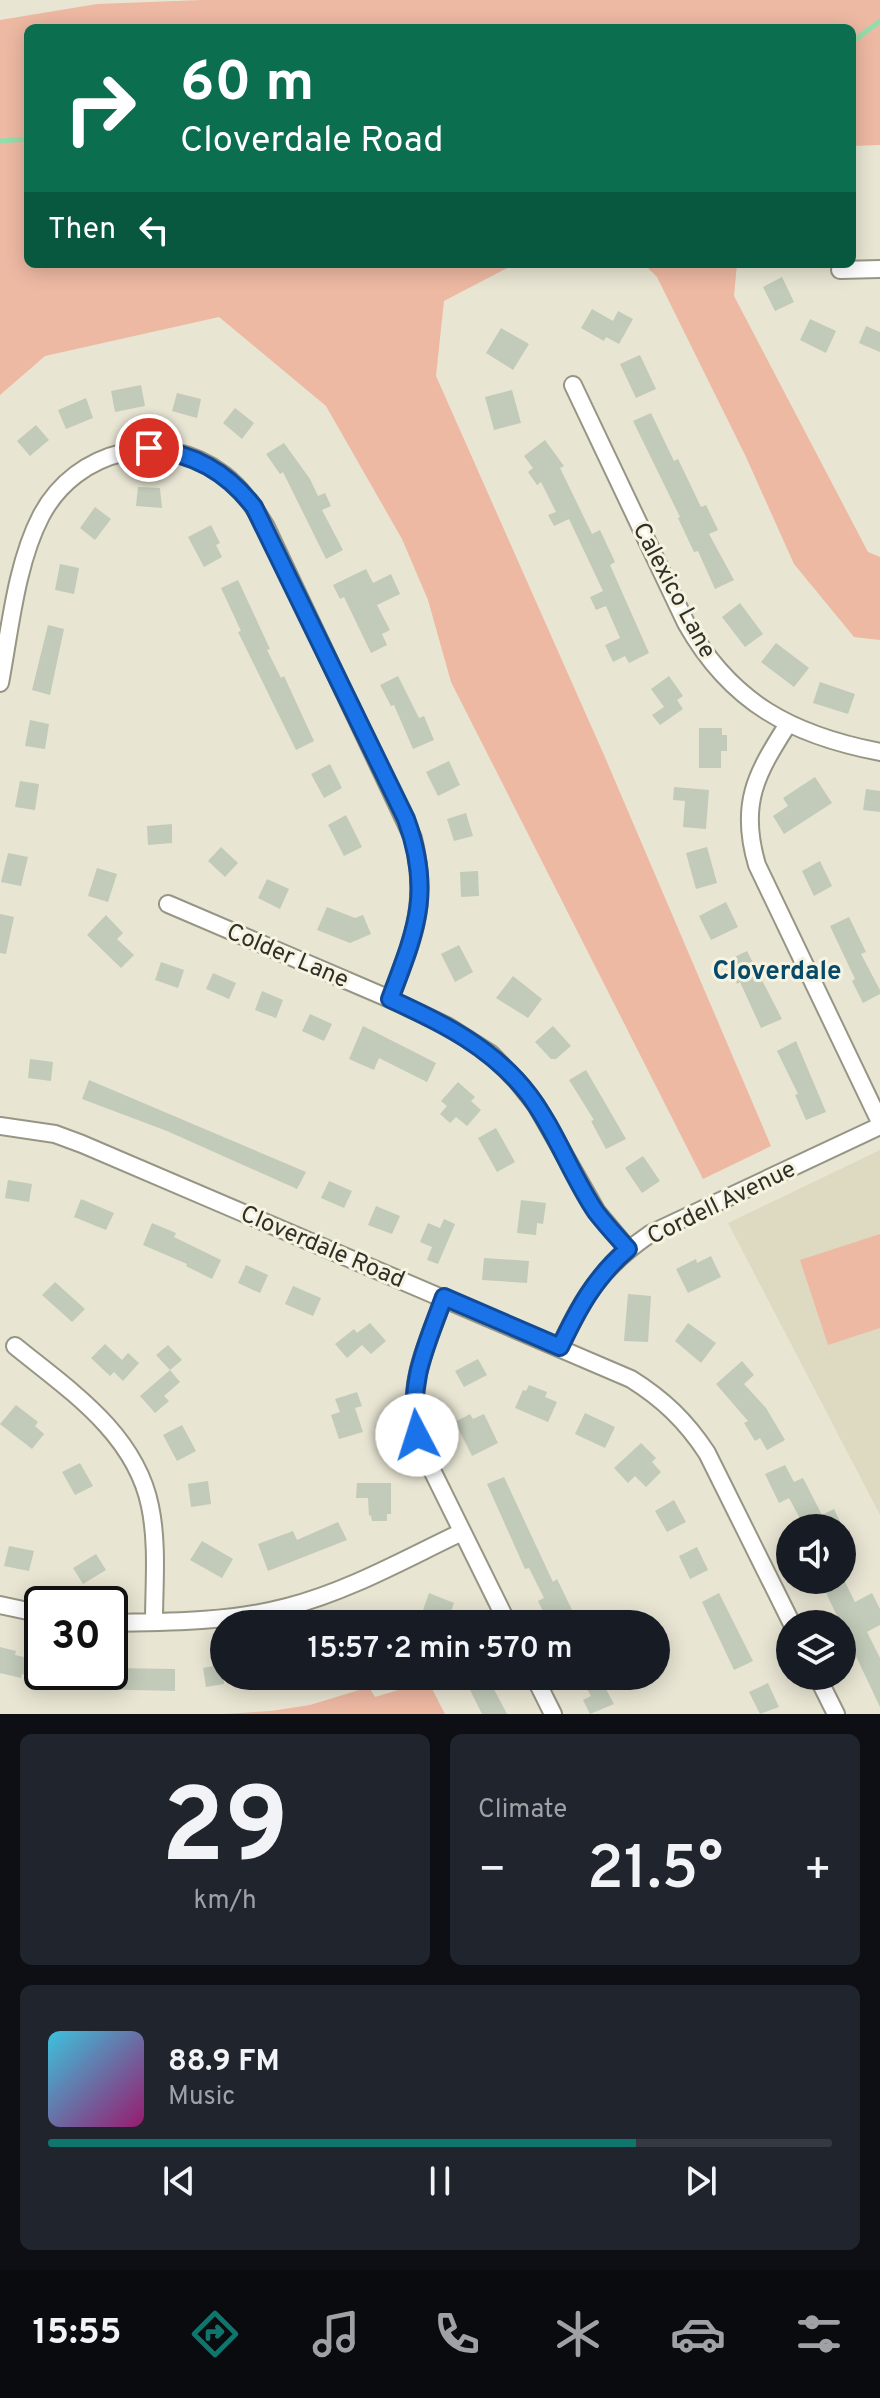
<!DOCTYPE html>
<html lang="en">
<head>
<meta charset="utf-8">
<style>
	body { margin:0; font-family:Overpass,sans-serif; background:#20242c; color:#f1f3f6; height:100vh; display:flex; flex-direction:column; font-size:30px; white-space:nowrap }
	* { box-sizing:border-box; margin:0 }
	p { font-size:26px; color:#9ea1a6 }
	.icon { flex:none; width:44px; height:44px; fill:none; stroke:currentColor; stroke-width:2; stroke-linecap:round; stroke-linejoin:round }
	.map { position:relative; height:1714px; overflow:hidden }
	.panel { display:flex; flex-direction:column; gap:20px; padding:20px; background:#0d0f14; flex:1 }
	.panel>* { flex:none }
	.hud { position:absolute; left:24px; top:24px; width:832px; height:244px; border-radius:12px; box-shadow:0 4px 20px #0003; background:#0b6e4f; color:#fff; overflow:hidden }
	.buttons { position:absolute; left:776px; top:1514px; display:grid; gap:16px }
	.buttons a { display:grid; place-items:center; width:80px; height:80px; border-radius:50%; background:#171b24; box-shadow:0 4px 20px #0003; font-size:40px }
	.speed { position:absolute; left:24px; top:1586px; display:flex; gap:16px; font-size:40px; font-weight:700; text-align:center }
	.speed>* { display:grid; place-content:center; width:104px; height:104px; border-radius:50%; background:#171b24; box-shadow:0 4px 20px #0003; line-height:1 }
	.speed .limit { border:4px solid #111; border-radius:12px; background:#fff; color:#111 }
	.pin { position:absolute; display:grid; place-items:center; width:68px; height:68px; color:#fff; margin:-34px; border:4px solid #fff; border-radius:50%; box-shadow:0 2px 8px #0007 }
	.me { position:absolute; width:88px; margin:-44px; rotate:355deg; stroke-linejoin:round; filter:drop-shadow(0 0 6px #0008) }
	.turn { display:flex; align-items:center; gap:28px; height:168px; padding:0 24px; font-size:36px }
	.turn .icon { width:104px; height:104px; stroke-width:2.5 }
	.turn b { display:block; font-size:56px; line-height:68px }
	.then { display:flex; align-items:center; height:76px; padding:0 24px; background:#0003; gap:16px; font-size:30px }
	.big { font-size:60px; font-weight:600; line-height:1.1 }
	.panel .card { flex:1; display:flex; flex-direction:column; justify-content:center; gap:12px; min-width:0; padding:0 28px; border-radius:12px; background:#20242c }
	.panel .dial { align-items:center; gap:0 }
	.dial b { font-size:104px; line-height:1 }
	.song { display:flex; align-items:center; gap:24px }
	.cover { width:96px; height:96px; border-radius:12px; background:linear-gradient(135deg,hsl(190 70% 55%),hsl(320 70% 35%)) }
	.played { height:8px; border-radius:4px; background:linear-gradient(90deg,#0f766e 75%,#363941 75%) }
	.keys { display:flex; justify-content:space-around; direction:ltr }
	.heat { display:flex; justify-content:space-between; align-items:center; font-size:44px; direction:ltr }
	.panel .tiles { flex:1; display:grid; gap:20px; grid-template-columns:1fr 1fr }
	.card:last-child { grid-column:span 2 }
	.trip { position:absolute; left:210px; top:1610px; width:460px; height:80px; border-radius:40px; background:#171b24; box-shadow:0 4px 20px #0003; font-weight:600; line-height:80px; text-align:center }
	.tab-bar { display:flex; height:128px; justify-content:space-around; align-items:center; background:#090b0e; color:#9ea1a6 }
	.tab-bar .icon { width:56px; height:56px }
	.tab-bar .active { color:#0f766e }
	.tab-bar b { font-size:36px; color:#f1f3f6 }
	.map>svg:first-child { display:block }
	.built { fill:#dddac1 }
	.green { fill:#eeb9a3 }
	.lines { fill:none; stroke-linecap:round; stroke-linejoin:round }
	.stream { stroke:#94ddab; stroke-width:5 }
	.building { fill:#c2cab9 }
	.minor-casing { stroke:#979584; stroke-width:20 }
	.minor { stroke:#fff; stroke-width:16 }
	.route-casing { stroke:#114b97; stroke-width:20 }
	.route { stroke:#1a73e8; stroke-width:14 }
	.labels { text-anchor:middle; stroke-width:6; stroke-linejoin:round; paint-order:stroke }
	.street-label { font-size:24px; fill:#302f28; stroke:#f6f3e1 }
	.neighbourhood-label { font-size:26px; font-weight:bold; fill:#074969; stroke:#f6f3e1 }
</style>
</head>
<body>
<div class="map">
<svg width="880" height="1714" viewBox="0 0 880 1714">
	<rect width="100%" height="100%" fill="#e8e5d3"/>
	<path class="built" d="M 880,1150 L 880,1515 L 728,1223 Z"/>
	<path class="green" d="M 202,0 L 880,0 L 880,145 L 852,146 L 852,28 L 28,28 L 28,264 L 515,264 L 444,301 L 436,376 L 604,755 L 771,1146 L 703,1179 L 451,682 L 428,600 L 402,539 L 326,406 L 219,317 L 45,356 L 0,395 L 0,20 L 97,4 Z
		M 644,264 L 737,264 L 734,296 L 868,552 L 880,557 L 880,640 L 854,637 L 794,564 L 746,457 L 657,277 Z
		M 880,1234 L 880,1328 L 828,1345 L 800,1260 Z
		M 428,1681 L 445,1714 L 224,1714 L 271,1711 L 310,1705 L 369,1687 L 375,1697 Z"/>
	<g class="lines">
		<path class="stream" d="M 852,42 L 880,21
			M 0,141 L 28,139"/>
	</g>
	<path class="building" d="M 782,277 L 794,302 L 775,311 L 763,287 Z
		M 592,309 L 613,321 L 618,311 L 633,319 L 619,344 L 606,337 L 604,341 L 581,328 Z
		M 810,319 L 836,331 L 826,353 L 800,340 Z
		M 866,326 L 880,332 L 880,352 L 859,343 Z
		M 501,328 L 529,344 L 513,370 L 486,353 Z
		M 640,355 L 656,389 L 636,398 L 620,364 Z
		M 141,385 L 145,406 L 115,412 L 111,391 Z
		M 512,390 L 521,423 L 494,430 L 485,397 Z
		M 177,393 L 201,399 L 197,418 L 172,411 Z
		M 86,398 L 93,418 L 66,429 L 58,410 Z
		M 235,408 L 254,423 L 242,439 L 223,423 Z
		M 651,413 L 674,461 L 678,459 L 701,507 L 706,505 L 718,530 L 709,534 L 734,580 L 715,589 L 698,551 L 694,552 L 678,518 L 680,517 L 633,421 Z
		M 36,425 L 49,440 L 30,456 L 17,441 Z
		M 545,440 L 564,466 L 560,468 L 592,534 L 600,530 L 615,562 L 610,565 L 649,653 L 629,663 L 625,656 L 613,662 L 605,645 L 620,638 L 606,606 L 596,610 L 590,597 L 603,591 L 569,519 L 554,526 L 548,515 L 556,512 L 541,482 L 537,485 L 528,472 L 533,468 L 524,456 Z
		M 284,443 L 310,479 L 318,496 L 325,493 L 331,506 L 322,510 L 343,550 L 326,559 L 283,472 L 280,474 L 266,454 Z
		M 138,487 L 160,488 L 162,508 L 136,506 Z
		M 95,507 L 111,519 L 95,540 L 80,528 Z
		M 211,525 L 220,543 L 216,545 L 222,557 L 204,567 L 188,537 Z
		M 60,564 L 79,568 L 74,594 L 55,590 Z
		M 366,569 L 373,583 L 391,574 L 400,594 L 377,605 L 390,630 L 382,634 L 387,645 L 371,653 L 344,597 L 340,599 L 333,585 Z
		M 238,580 L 270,649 L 267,650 L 281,678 L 284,676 L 314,741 L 296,750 L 238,632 L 241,631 L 221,588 Z
		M 740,603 L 763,634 L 745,647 L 722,617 Z
		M 48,625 L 64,629 L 50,695 L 32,690 Z
		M 776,643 L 809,668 L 794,687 L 761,662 Z
		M 398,676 L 419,718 L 424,716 L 434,740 L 413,749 L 394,705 L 391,706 L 380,685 Z
		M 669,676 L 683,696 L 677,700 L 683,709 L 660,725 L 652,715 L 664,707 L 651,689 Z
		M 820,682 L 855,694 L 848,714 L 813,703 Z
		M 30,720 L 49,724 L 45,749 L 25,746 Z
		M 699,728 L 722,728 L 722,735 L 727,735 L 727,751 L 721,751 L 721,768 L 699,768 Z
		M 449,761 L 460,785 L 438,796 L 426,772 Z
		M 330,764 L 342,788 L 324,798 L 311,774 Z
		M 815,777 L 832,803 L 784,834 L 773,816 L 788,806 L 783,798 Z
		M 20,781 L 39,784 L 35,810 L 15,807 Z
		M 674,787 L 709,790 L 706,829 L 683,827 L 685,801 L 673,800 Z
		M 866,789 L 880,791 L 880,812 L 863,810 Z
		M 466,813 L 473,836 L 454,841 L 447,819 Z
		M 346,815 L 362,847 L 344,856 L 328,825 Z
		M 172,824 L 172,843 L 148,845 L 147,826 Z
		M 221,847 L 238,863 L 225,877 L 208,861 Z
		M 707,847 L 717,883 L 696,889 L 686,853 Z
		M 8,853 L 28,857 L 21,886 L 1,882 Z
		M 820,861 L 832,886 L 814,896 L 802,871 Z
		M 97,868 L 117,874 L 108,902 L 88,896 Z
		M 478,871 L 479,896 L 461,897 L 460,872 Z
		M 267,879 L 289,889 L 280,909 L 258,898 Z
		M 726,902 L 738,927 L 711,940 L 699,916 Z
		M 327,907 L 355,918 L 363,915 L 371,934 L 350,943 L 317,930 Z
		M 0,914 L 14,917 L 6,954 L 0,953 Z
		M 106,915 L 123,933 L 117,939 L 134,955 L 121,968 L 87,935 Z
		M 849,917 L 866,952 L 861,954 L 880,990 L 880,994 L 863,1003 L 852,981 L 855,979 L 830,926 Z
		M 459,945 L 473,972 L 455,982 L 441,954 Z
		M 747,951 L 782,1019 L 761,1028 L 740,982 L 737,984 L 726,961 Z
		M 161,962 L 184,970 L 178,988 L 155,980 Z
		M 213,973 L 236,983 L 229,999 L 206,989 Z
		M 513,976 L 542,999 L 528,1018 L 496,998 Z
		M 262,991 L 283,1000 L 276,1018 L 255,1010 Z
		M 310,1014 L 332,1024 L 324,1041 L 302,1031 Z
		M 363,1026 L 436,1063 L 427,1082 L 379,1058 L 374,1070 L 349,1059 Z
		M 553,1026 L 571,1046 L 556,1059 L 551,1059 L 535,1042 Z
		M 796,1041 L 826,1112 L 806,1120 L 795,1095 L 798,1094 L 777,1051 Z
		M 30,1059 L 53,1062 L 51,1081 L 28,1078 Z
		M 586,1070 L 626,1139 L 606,1149 L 591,1121 L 594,1120 L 569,1080 Z
		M 89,1080 L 306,1172 L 297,1189 L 167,1131 L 82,1099 Z
		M 458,1082 L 475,1097 L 471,1101 L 481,1110 L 467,1126 L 456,1117 L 450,1123 L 440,1114 L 447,1106 L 441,1101 Z
		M 496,1128 L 515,1162 L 497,1172 L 478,1138 Z
		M 643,1156 L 660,1181 L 642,1193 L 625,1168 Z
		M 8,1180 L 32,1184 L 29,1202 L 5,1198 Z
		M 329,1181 L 352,1191 L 344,1208 L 321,1198 Z
		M 81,1199 L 114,1213 L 106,1230 L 74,1217 Z
		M 521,1200 L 546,1203 L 543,1224 L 537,1223 L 536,1235 L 517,1233 Z
		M 376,1206 L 400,1216 L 392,1234 L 368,1225 Z
		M 444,1219 L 455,1224 L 438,1264 L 427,1260 L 432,1247 L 420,1242 L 428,1223 L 440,1228 Z
		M 152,1223 L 176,1233 L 174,1237 L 221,1260 L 212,1279 L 186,1266 L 187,1264 L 143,1245 Z
		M 711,1256 L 721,1277 L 688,1293 L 676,1269 L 696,1259 L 697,1263 Z
		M 484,1258 L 529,1261 L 527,1283 L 482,1280 Z
		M 246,1265 L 268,1275 L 260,1293 L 238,1283 Z
		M 55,1282 L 85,1309 L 72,1322 L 42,1295 Z
		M 293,1286 L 321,1298 L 313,1316 L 285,1304 Z
		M 628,1294 L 651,1296 L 648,1342 L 624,1341 Z
		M 370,1323 L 386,1341 L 371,1354 L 362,1345 L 347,1358 L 335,1344 L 354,1329 L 357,1333 Z
		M 688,1323 L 716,1343 L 701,1363 L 675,1341 Z
		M 105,1344 L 122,1360 L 128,1353 L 139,1363 L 123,1381 L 114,1372 L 110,1376 L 91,1358 Z
		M 168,1345 L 182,1360 L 170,1370 L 156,1355 Z
		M 478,1359 L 487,1375 L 464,1387 L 455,1371 Z
		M 742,1361 L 754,1375 L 744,1384 L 766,1408 L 785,1440 L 767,1450 L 760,1438 L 755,1441 L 744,1423 L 748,1421 L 716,1384 Z
		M 170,1370 L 180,1382 L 164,1396 L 169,1401 L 155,1413 L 140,1396 Z
		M 529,1385 L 547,1392 L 545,1397 L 557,1402 L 548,1422 L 515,1408 L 523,1390 L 526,1391 Z
		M 357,1392 L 362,1406 L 355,1408 L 363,1432 L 339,1439 L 331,1415 L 340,1412 L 335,1399 Z
		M 16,1405 L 38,1422 L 35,1426 L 44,1434 L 32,1449 L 0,1424 Z
		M 585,1413 L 615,1427 L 605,1448 L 575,1434 Z
		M 470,1414 L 473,1419 L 484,1414 L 498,1443 L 472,1456 L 455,1422 Z
		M 182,1425 L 196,1451 L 177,1461 L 163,1435 Z
		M 641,1443 L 656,1458 L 652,1462 L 661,1472 L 646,1487 L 635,1476 L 628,1483 L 614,1468 Z
		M 80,1463 L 93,1486 L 75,1495 L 62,1472 Z
		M 785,1465 L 794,1482 L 803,1478 L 822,1515 L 834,1509 L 843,1528 L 799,1528 L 804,1526 L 789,1498 L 779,1503 L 765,1474 Z
		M 504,1477 L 553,1582 L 557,1579 L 572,1610 L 548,1622 L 538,1601 L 544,1598 L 529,1568 L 525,1569 L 487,1484 Z
		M 208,1481 L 211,1504 L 191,1507 L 188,1484 Z
		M 357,1483 L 391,1483 L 391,1514 L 387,1514 L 387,1521 L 372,1521 L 371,1515 L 369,1516 L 368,1498 L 356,1498 Z
		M 674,1500 L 686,1522 L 667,1532 L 655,1511 Z
		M 338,1522 L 347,1540 L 268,1571 L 258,1544 L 293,1531 L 297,1540 Z
		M 202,1541 L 233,1559 L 222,1578 L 190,1560 Z
		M 9,1546 L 34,1551 L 29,1571 L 4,1566 Z
		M 697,1547 L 708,1570 L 690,1579 L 679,1556 Z
		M 96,1554 L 106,1570 L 83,1584 L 73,1568 Z
		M 820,1580 L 844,1580 L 855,1602 L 872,1593 L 880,1609 L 880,1625 L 867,1632 L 880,1658 L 880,1707 Z
		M 429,1593 L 454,1603 L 447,1622 L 422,1613 Z
		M 719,1593 L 753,1661 L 734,1670 L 702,1602 Z
		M 0,1647 L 16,1651 L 15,1655 L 42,1661 L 42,1672 L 110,1672 L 110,1668 L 175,1669 L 175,1691 L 94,1689 L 22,1674 L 21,1678 L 0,1673 Z
		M 224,1664 L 224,1684 L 206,1687 L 203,1668 Z
		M 463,1676 L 487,1676 L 507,1714 L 482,1714 Z
		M 596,1676 L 599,1676 L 614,1704 L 590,1714 L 583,1700 L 591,1696 L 584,1683 Z
		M 768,1683 L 779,1707 L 760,1714 L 749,1692 Z"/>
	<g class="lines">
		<g class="minor-casing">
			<path id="minor" d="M 840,270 L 880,269
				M 573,385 L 686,623 C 731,703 792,735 880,752
				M 0,683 C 10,630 16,564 41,516 C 76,449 163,428 224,475 C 242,489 254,507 266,527 L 413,838 C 429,905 413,938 390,999
				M 788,724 C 756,774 739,804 757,865 L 880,1122
				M 168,904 L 390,999 L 447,1026 L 491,1054 L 517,1081 L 536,1105 L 597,1212 L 628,1249
				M 0,1126 L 55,1134 L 82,1144 L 631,1379 C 663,1399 686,1421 707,1453 L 792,1624
				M 444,1297 C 424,1354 402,1390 423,1452 L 508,1624
				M 15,1346 C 69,1390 135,1433 150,1506 C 158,1544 154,1584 154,1622
				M 560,1347 C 583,1296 603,1266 650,1234 L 880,1126
				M 0,1605 L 42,1614
				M 110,1623 C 169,1622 230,1622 287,1607 C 349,1591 405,1559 462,1532
				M 534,1676 L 553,1714
				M 817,1676 L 836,1714"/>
		</g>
		<use href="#minor" class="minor"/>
	</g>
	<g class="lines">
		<g class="route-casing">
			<path id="route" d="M 149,448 C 194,454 226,471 254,507 L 406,819 C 433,892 416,930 390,999 C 443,1023 493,1048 529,1095 C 556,1131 571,1175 596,1212 C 606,1225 617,1237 628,1249 C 595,1277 578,1309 560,1347 L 444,1297 C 426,1347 408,1381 417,1435"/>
		</g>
		<use href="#route" class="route"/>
	</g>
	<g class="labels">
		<g class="street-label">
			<text transform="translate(675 590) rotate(62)" y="8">Calexico Lane</text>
			<text transform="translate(288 955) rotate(23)" y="8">Colder Lane</text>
			<text transform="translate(721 1202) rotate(-26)" y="8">Cordell Avenue</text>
			<text transform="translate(323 1246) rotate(23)" y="8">Cloverdale Road</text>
		</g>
		<g class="neighbourhood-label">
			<text x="777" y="979">Cloverdale</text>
		</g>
	</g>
</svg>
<div class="buttons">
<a><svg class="icon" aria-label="sound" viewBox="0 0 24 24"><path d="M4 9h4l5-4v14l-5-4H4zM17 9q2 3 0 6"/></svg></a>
<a><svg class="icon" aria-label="layers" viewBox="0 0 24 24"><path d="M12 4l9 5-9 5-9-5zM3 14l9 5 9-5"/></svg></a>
</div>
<div class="speed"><div class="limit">30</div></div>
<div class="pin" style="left:149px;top:448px;background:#d93025"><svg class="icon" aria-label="arrive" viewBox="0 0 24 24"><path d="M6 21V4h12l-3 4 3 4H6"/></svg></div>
<svg class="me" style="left:417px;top:1435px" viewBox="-20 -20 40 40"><circle r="19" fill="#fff"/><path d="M0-13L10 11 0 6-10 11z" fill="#1a73e8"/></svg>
<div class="trip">15:57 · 2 min · 570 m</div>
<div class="hud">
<div class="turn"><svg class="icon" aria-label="right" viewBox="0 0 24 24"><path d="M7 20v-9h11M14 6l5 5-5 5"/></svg><div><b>60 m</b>Cloverdale Road</div></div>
<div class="then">Then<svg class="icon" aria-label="left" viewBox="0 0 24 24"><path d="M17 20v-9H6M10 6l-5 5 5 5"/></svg></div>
</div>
</div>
<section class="panel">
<div class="tiles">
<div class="card dial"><b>29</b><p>km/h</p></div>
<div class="card"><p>Climate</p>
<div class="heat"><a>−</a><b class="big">21.5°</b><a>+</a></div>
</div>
<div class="card">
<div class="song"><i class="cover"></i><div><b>88.9 FM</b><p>Music</p></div></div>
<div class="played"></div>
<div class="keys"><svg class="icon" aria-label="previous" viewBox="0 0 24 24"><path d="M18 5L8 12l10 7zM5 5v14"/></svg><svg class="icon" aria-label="pause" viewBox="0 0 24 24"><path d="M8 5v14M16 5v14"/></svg><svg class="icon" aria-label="next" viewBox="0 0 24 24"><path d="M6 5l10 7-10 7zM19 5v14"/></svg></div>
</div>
</div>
</section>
<nav class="tab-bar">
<b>15:55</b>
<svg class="icon active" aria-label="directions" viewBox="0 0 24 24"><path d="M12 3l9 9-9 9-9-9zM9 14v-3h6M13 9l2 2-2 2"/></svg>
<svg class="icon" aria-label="music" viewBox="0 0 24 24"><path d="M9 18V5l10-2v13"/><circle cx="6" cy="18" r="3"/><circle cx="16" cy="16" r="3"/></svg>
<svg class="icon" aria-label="phone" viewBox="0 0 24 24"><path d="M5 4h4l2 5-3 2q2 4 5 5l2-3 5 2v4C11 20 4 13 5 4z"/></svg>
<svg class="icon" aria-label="climate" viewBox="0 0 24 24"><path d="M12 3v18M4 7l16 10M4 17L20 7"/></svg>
<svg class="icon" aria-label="car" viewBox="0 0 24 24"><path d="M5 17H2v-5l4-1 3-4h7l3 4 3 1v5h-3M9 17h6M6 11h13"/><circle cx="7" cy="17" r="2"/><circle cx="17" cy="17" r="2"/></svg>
<svg class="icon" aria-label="filters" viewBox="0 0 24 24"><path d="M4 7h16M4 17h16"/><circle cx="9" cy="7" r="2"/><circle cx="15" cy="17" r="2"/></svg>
</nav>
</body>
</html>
